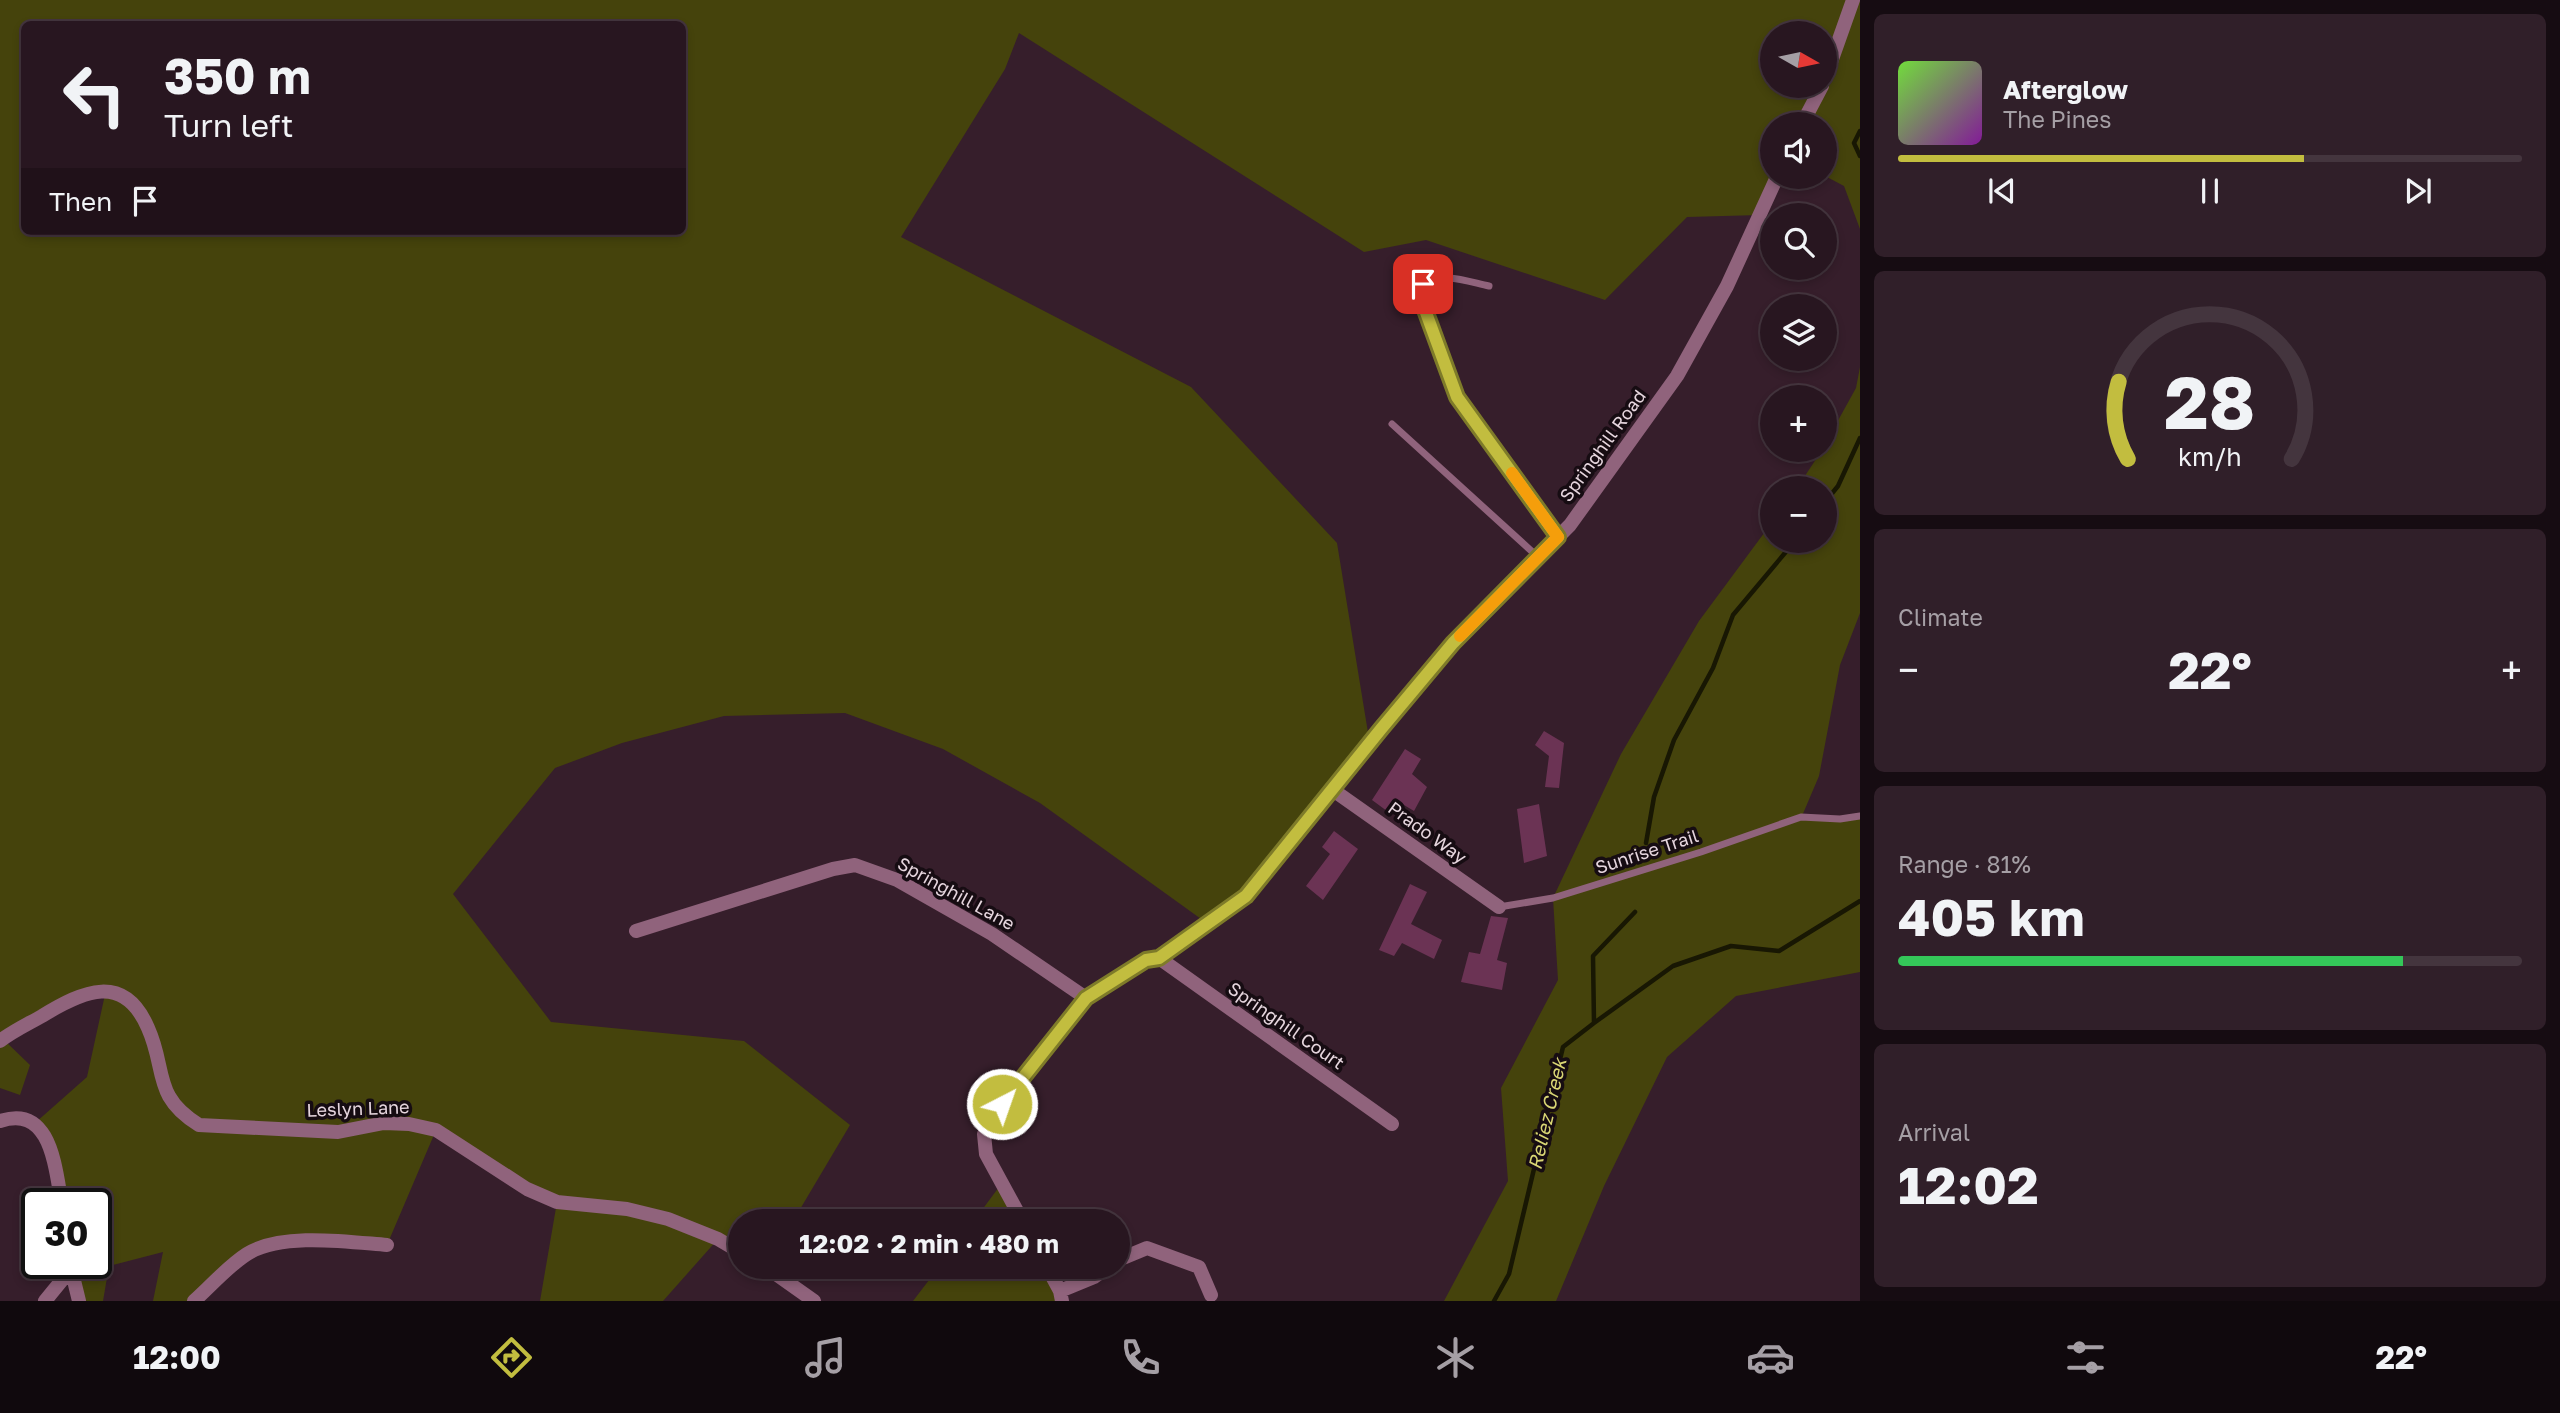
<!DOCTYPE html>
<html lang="en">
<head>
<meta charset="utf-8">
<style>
	body { margin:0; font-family:"Golos Text",sans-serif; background:#301f29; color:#f1f3f6; height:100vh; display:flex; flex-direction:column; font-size:26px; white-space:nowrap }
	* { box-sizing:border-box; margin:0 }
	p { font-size:23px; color:#a59fa5 }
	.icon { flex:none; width:38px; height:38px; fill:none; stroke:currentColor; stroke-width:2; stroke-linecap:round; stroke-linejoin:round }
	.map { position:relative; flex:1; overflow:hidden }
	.details { display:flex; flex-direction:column; gap:14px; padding:14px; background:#160c12; width:700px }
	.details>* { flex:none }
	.top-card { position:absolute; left:21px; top:21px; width:665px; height:214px; border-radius:10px; box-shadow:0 4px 10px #0003,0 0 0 2px #44353e; background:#281620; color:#f1f3f6; overflow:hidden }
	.needle { width:46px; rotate:99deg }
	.tools { position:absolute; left:1760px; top:21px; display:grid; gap:14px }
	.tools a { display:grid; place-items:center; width:77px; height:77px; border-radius:50%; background:#281620; box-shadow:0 4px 10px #0003,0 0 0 2px #44353e; font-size:35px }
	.speed { position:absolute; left:21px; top:1188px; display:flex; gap:14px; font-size:35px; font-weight:700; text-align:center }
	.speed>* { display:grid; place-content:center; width:91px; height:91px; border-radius:50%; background:#281620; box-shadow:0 4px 10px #0003,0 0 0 2px #44353e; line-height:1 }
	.speed .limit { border:4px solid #111; border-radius:10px; background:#fff; color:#111 }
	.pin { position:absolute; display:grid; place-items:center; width:60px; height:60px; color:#fff; margin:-30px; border-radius:14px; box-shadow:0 4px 10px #0006 }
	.me { position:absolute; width:77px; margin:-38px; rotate:41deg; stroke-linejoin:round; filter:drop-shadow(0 0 5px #0008) }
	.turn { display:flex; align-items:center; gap:24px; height:147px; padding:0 28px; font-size:32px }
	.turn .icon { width:91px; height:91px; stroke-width:2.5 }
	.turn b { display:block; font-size:49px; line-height:60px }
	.then { display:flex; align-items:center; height:66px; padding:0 28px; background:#0003; gap:14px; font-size:26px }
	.big { font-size:52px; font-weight:700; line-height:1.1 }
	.details .widget { flex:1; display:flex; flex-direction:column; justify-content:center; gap:10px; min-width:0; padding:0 24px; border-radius:10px; background:#301f29 }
	.details .dial { align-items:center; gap:0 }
	.dial svg { height:182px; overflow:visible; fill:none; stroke:#44353e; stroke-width:7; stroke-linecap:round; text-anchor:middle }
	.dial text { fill:#f1f3f6; stroke:none }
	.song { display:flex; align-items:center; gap:21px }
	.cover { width:84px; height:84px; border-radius:10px; background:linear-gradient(135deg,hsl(100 70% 55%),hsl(290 70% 35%)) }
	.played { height:7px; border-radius:4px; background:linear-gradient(90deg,#c2bd3f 65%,#44353e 65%) }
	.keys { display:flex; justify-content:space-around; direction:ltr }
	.heat { display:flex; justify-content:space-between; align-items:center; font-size:38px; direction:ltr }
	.charge { height:10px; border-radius:5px; background:linear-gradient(90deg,#34c759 81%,#44353e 0) }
	.trip { position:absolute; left:728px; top:1209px; width:402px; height:70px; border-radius:35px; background:#281620; box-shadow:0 4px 10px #0003,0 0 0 2px #44353e; font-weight:700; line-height:70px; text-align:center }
	.menu { display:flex; height:112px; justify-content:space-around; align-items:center; background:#10090d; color:#a59fa5 }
	.menu .icon { width:49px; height:49px }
	.menu .on { color:#c2bd3f }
	.menu b { font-size:32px; color:#f1f3f6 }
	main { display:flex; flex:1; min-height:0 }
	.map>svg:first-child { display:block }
	.green { fill:#45430c; fill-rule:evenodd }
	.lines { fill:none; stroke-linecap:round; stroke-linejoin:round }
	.stream { stroke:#181703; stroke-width:4.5 }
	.building { fill:#6b3354 }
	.lane { stroke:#90637c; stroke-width:7 }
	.street { stroke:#90637c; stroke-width:14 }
	.route-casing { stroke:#7e7b29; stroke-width:18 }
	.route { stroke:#c2bd3f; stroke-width:12 }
	.slow { stroke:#f59e0b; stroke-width:12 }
	.labels { text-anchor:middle; stroke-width:7; stroke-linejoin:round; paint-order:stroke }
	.street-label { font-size:18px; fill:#e6d6de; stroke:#160c12 }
	.water-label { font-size:19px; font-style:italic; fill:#d9d674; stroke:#160c12 }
</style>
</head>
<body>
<main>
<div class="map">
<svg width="1860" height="1301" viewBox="0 0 1860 1301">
	<rect width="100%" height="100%" fill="#361e2b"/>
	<path class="green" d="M 0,0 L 1860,0 L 1860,229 L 1844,186 L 1825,176 L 1825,124 L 1773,124 L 1773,177 L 1760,215 L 1687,217 L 1605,300 L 1426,240 L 1364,252 L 1019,33 L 1005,69 L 901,237 L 1191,387 L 1337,543 L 1371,751 L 1269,872 L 1208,924 L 1040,803 L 943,749 L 845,713 L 724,716 L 622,743 L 555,768 L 453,894 L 551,1022 L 744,1041 L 850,1125 L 793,1221 L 740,1222 L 740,1252 L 718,1239 L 663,1301 L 540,1301 L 557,1202 L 436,1130 L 387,1245 L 266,1246 L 194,1301 L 153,1301 L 163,1252 L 109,1266 L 103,1301 L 79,1301 L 70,1264 L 96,1264 L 96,1204 L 62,1204 L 35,1123 L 87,1077 L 106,990 L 3,1039 L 30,1065 L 20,1095 L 0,1088 ZM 24,24 L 682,24 L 682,231 L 24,231 ZM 1773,33 L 1825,33 L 1825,86 L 1773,86 Z
		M 1860,367 L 1860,613 L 1840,665 L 1819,776 L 1802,816 L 1860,816 L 1860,972 L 1736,996 L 1667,1057 L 1604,1186 L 1556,1301 L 1444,1301 L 1508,1181 L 1501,1088 L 1558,980 L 1553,898 L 1621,754 L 1699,621 L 1773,521 L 1773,541 L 1825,541 L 1825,488 L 1797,488 L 1822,450 L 1825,450 L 1825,444 L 1856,388 Z
		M 1002,1183 L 1023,1222 L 973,1222 Z
		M 939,1267 L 1047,1267 L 1062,1301 L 913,1301 Z"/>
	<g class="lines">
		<path class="stream" d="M 1860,131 L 1854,143 L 1860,156
			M 1825,502 L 1838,486 L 1860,438
			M 1646,843 L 1654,797 L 1674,740 L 1713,668 L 1733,615 L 1795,541
			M 1594,1023 L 1673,966 L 1731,946 L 1779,951 L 1860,901
			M 1494,1301 L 1509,1274 L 1563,1047 L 1594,1023 L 1593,956 L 1635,912"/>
	</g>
	<path class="building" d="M 1544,731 L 1564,743 L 1559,788 L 1545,787 L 1549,756 L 1535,745 Z
		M 1405,749 L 1421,759 L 1412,774 L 1427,787 L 1414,811 L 1399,802 L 1391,814 L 1372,800 Z
		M 1539,804 L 1547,856 L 1524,863 L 1517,809 Z
		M 1334,831 L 1358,849 L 1323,900 L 1306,886 L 1330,854 L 1322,847 Z
		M 1410,884 L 1427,892 L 1411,924 L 1442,940 L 1434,959 L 1402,943 L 1394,956 L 1379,950 Z
		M 1491,916 L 1508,918 L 1497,960 L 1507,963 L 1502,990 L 1461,982 L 1469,952 L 1480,954 Z"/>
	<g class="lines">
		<path class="lane" d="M 1489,286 C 1469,282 1441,271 1423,284 L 1421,299 L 1457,397 L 1558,537
			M 1392,424 L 1538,557
			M 1499,907 L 1553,898 L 1701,852 L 1801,817 L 1840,819 L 1860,816"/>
		<path class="street" d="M 1825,79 L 1853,0
			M 1802,124 L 1822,86
			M 1333,790 L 1499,907
			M 636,931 L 833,869 L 855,865 L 897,880 L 992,934 L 1086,998
			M 1159,958 L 1392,1124
			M 0,1041 C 13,1031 28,1024 42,1016 C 83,991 124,972 148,1028 C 167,1070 152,1096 199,1125 L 338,1132 L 384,1123 L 409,1124 L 436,1130 L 527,1189 L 557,1202 L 627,1209 L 668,1219 L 718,1239 L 740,1252
			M 0,1121 C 52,1104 55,1169 62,1204
			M 1023,1222 L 986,1154 L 984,1134 L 992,1116 L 1086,998 L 1146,960 L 1159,958 L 1246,896 L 1381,729 L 1453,643 L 1570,525 L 1677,376 L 1727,286 L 1777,177
			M 1118,1260 L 1147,1248 L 1199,1267 L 1211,1295
			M 70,1264 L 79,1301
			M 766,1267 L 814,1301
			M 1047,1267 L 1060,1291 L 1062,1301
			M 1060,1291 L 1094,1277 L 1108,1267
			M 45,1301 L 71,1269
			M 194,1301 C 211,1286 228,1266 247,1254 C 281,1232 349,1242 387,1245"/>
	</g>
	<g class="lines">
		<g class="route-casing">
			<path id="route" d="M 1002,1104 L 1086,998 L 1146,960 L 1159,958 L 1246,896 L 1381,729 L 1453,643 L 1558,537 L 1457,397 L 1421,299 L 1423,284"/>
		</g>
		<use href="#route" class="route"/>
		<path class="slow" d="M 1460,636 L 1558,537 L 1512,473"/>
	</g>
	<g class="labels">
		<g class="street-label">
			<text transform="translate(1603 446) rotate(-54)" y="6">Springhill Road</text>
			<text transform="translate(1427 833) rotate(36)" y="6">Prado Way</text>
			<text transform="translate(1647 852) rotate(-18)" y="6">Sunrise Trail</text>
			<text transform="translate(956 894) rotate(29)" y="6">Springhill Lane</text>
			<text transform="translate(1286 1026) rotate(35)" y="6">Springhill Court</text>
			<text transform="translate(358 1109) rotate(-2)" y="6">Leslyn Lane</text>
		</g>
		<g class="water-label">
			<text transform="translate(1547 1114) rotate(-77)" y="7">Reliez Creek</text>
		</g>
	</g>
</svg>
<div class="tools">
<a><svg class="needle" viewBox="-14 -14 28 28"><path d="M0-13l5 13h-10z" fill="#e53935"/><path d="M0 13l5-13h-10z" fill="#a59fa5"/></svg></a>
<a><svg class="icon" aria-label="sound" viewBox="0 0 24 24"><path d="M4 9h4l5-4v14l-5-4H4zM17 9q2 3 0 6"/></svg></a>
<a><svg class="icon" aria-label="search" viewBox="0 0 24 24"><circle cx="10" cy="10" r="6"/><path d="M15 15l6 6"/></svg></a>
<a><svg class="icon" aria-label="layers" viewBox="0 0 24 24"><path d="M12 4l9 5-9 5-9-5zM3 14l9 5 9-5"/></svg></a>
<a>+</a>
<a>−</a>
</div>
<div class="speed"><div class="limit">30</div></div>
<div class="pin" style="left:1423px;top:284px;background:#d93025"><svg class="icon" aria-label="arrive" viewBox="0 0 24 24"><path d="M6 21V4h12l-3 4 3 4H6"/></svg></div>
<svg class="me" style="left:1002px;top:1104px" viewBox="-20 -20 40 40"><circle r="17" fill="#c2bd3f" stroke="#fff" stroke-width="3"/><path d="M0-11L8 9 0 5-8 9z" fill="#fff"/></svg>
<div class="trip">12:02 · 2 min · 480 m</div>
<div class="top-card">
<div class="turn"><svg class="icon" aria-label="left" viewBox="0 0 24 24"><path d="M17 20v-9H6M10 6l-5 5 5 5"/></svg><div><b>350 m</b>Turn left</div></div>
<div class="then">Then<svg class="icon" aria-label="arrive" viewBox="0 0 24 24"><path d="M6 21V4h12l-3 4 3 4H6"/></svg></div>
</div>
</div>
<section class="details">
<div class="widget">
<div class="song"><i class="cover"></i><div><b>Afterglow</b><p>The Pines</p></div></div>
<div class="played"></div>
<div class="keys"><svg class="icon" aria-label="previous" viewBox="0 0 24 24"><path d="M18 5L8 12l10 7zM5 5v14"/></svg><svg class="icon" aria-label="pause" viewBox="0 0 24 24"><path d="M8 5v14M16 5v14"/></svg><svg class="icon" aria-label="next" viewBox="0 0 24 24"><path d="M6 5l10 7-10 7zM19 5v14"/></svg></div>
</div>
<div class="widget dial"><svg viewBox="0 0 100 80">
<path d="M14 69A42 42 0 1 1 86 69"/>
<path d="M14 69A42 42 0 0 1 10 35" stroke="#c2bd3f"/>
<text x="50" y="56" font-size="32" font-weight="700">28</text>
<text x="50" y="72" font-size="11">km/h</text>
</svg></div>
<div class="widget"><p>Climate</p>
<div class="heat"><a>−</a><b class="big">22°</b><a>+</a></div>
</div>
<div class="widget"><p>Range · 81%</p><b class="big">405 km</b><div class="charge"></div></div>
<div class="widget"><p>Arrival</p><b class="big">12:02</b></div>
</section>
</main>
<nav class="menu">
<b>12:00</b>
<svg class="icon on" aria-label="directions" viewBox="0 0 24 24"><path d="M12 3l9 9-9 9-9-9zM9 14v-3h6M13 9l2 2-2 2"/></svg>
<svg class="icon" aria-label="music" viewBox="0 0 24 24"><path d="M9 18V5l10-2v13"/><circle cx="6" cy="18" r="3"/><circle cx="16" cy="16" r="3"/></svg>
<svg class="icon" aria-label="phone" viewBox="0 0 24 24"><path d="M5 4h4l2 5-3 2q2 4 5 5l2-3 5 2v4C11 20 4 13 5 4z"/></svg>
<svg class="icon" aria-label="climate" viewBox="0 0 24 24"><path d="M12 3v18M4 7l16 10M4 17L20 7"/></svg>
<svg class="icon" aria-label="car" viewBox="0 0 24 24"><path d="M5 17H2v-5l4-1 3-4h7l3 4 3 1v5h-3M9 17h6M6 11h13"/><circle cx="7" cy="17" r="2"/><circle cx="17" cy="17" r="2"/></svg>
<svg class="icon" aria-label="filters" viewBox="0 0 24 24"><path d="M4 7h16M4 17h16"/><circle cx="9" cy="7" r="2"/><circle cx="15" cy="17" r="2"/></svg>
<b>22°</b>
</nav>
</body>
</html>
